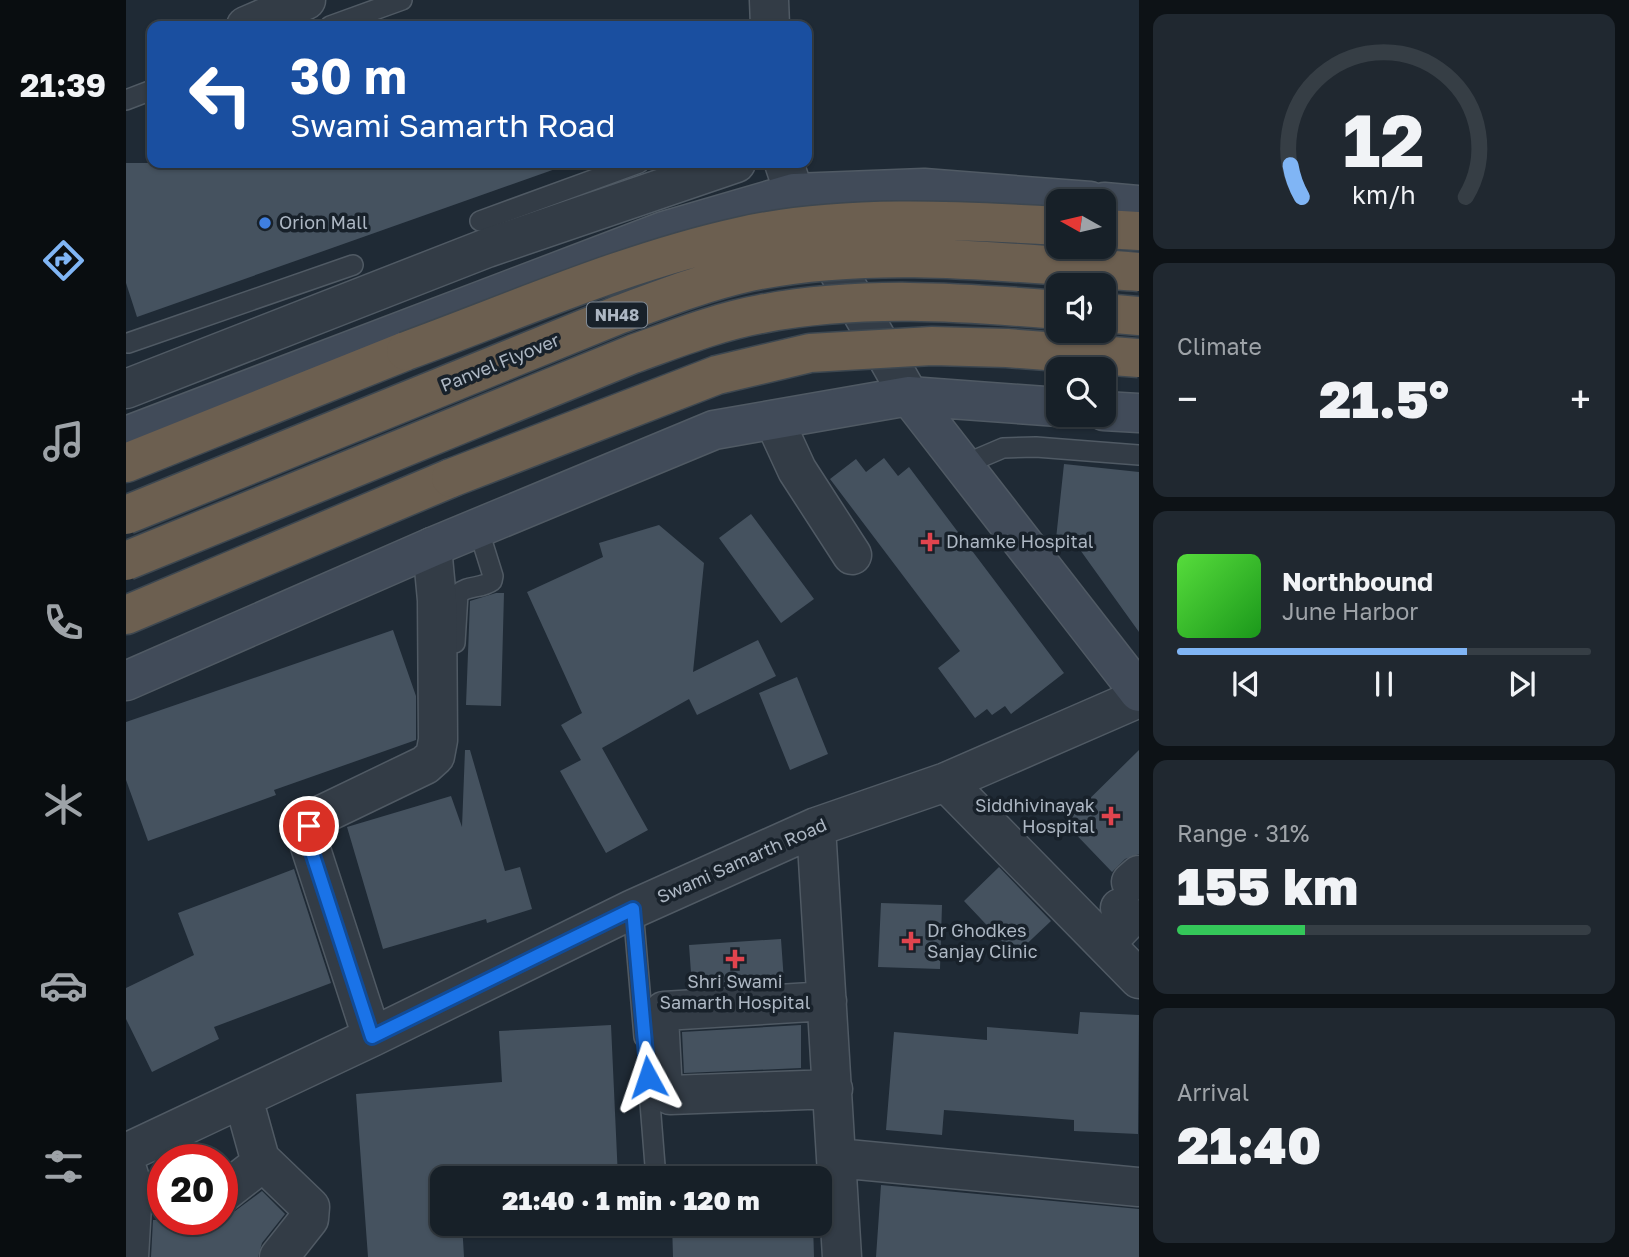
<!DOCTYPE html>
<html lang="en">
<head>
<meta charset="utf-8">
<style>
	body { margin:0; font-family:"Golos Text",sans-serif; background:#202830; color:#f1f3f6; height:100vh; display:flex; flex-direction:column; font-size:26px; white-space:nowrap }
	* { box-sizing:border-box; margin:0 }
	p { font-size:23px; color:#9ea3a8 }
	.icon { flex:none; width:38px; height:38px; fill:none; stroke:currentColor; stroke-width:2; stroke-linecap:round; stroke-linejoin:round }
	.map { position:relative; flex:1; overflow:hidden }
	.details { display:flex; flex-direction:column; gap:14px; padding:14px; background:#0d1216; width:490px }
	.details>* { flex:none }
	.guide { position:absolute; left:21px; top:21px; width:665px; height:147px; border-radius:14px; box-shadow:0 2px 5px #0004,0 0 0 2px #363e45; background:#1a4fa0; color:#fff; overflow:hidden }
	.needle { width:46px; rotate:278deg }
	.tools { position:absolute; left:920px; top:189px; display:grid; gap:14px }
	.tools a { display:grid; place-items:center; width:70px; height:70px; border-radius:14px; background:#172028; box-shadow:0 2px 5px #0004,0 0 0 2px #363e45; font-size:35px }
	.speed { position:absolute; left:21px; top:1144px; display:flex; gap:14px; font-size:35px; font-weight:700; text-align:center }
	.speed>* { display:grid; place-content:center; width:91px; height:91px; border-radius:50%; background:#172028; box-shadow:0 2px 5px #0004,0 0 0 2px #363e45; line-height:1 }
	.speed .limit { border:10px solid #d22; background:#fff; color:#111 }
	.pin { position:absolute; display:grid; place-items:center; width:60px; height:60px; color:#fff; margin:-30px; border:4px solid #fff; border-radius:50%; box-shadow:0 2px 7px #0007 }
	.me { position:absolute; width:77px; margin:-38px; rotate:355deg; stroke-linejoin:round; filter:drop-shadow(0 0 5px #0008) }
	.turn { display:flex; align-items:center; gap:24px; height:147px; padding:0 28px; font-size:32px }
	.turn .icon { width:91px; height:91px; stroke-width:2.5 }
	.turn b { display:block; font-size:49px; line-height:60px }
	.big { font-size:52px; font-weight:800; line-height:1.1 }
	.details .tile { flex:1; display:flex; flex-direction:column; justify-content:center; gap:10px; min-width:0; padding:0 24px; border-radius:14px; background:#202830 }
	.details .dial { align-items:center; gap:0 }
	.dial svg { height:182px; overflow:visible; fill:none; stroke:#363e45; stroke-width:7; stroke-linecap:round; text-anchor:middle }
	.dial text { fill:#f1f3f6; stroke:none }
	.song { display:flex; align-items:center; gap:21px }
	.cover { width:84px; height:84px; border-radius:10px; background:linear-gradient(135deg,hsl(110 70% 55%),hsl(120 70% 35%)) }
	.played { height:7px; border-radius:4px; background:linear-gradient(90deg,#80b5f5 70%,#363e45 70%) }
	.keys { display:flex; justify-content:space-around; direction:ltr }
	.heat { display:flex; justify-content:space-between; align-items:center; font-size:38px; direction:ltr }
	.charge { height:10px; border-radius:5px; background:linear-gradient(90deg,#34c759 31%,#363e45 0) }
	.trip { position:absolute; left:304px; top:1166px; width:402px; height:70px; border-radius:14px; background:#172028; box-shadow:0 2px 5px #0004,0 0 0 2px #363e45; font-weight:800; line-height:70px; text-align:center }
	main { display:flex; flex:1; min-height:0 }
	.tab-bar { display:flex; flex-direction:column; width:126px; justify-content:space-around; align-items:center; background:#090d10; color:#9ea3a8 }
	.tab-bar .icon { width:49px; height:49px }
	.tab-bar .active { color:#80b5f5 }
	.tab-bar b { font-size:32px; color:#f1f3f6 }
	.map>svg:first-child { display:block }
	.building { fill:#45525f }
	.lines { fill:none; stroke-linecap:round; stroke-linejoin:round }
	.lane-casing { stroke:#505a64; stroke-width:22 }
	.street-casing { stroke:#505a64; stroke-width:41 }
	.secondary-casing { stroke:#505a64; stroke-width:41 }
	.highway-casing { stroke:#3d4750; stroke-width:41 }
	.lane { stroke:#333c46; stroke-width:19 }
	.street { stroke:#333c46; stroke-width:38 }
	.secondary { stroke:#414b59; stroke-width:38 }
	.highway { stroke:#6c5f50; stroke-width:38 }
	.highway-bridge-casing { stroke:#3d4750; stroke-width:41; stroke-linecap:butt }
	.highway-bridge { stroke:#6c5f50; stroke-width:38 }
	.route-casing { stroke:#114b97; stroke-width:18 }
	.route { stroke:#1a73e8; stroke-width:12 }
	.shop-dot { fill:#3f7fe0; stroke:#18212a; stroke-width:2.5 }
	.health-dot { fill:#e0444e; stroke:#18212a; stroke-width:2.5 }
	.labels { text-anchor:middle; stroke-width:7; stroke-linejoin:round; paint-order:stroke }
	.shield { fill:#18212a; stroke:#808a95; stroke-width:2 }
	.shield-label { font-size:16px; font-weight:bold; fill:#adb7c3 }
	.poi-label { font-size:18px; fill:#adb7c3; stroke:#18212a; text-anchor:start }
	.street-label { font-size:18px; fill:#adb7c3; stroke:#18212a }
</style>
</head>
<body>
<main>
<nav class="tab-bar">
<b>21:39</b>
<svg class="icon active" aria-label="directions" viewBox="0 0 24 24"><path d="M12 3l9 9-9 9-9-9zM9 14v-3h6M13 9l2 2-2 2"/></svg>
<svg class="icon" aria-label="music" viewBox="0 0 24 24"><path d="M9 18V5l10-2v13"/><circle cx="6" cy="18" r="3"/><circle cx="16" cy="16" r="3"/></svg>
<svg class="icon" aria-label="phone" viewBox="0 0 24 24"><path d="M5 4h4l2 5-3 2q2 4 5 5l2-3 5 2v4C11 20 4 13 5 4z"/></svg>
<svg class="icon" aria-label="climate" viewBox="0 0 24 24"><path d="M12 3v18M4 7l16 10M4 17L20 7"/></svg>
<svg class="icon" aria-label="car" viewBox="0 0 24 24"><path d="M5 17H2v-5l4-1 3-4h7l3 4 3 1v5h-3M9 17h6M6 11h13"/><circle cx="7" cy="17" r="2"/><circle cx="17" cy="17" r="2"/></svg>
<svg class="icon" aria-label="filters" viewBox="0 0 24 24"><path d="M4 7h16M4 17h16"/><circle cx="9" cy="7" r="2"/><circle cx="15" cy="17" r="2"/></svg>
</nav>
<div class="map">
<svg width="1013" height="1257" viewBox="0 0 1013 1257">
	<rect width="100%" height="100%" fill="#1f2a35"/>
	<path class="building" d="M 0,163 L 435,163 L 435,167 L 11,317 L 0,283 Z
		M 758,458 L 772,476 L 783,467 L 938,673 L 885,714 L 879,706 L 866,715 L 861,709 L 849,718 L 812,668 L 834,651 L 704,479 L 730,459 L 740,472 Z
		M 938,464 L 1013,472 L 1013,632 L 947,540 L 930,539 Z
		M 625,514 L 688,599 L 655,623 L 593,538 Z
		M 533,525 L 578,563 L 567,672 L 632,640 L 650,676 L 571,715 L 563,699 L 476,748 L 522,830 L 480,853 L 434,771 L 455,760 L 435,725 L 456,713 L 401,592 L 477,557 L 473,543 Z
		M 370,593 L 378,593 L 375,706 L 340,705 L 344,601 Z
		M 267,630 L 290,696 L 290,740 L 148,790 L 150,795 L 22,841 L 0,780 L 0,722 Z
		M 671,677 L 702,754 L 664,770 L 633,693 Z
		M 339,750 L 344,750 L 379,871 L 394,867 L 406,909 L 361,923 L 360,919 L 257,949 L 221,827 L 325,796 L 336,827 Z
		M 1013,750 L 1013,854 L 999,859 L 986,872 L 939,823 Z
		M 873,867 L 925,921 L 889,955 L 838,901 Z
		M 168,869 L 205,983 L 88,1027 L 93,1039 L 26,1072 L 0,1019 L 0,988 L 68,955 L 52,913 Z
		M 755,903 L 816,905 L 814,969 L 752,967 Z
		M 655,939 L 658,982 L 566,987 L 563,945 Z
		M 954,1012 L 1013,1015 L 1012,1134 L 948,1131 L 948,1120 L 818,1110 L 816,1135 L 760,1130 L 768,1032 L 861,1040 L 861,1027 L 952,1034 Z
		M 485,1025 L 492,1178 L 317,1178 L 317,1223 L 336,1223 L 338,1257 L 242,1257 L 230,1094 L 376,1082 L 373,1031 Z
		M 675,1025 L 675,1068 L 558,1073 L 556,1032 Z
		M 755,1185 L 1013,1209 L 1013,1257 L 750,1257 Z
		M 136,1191 L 159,1214 L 136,1243 L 132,1257 L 25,1257 L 27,1220 L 96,1220 L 96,1215 L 109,1211 Z
		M 546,1223 L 687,1223 L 688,1257 L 547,1257 Z"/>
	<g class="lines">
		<g class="lane-casing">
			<path id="lane" d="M 204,26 L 276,0
				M 0,100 L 26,90
				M 354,221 L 513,163
				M 2,343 L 227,265
				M 837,465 L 877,448 L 910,447 L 1013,455
				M 329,643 L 332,594 C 341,585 355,589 366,581 L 367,576 L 352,528
				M 507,909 L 518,1037
				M 522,1078 L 530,1178"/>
		</g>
		<g class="street-casing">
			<path id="street" d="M 643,0 L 644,26
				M 120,26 L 180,0
				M 658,163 L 668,193 L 783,396
				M 0,389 L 361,248 L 610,163
				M 648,420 L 671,470 L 726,555
				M 820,782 L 1013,979
				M 690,827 L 716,1257
				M 1005,882 L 1013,875
				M 979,944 L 1001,921 L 1002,917 L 994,908
				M 701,1001 L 538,1011 L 533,1017 L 537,1091 L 544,1095 L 707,1089
				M 246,1037 L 180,834 L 183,826 L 191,817 L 299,765 L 309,756 L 312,740 L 311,600 L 306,547
				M 117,1098 L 134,1159 L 184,1207 L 183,1219 L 153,1257
				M 0,1153 L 246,1037 L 507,909 L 690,827 L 820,782 L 1013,698
				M 711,1158 L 1013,1187
				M 0,1166 L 7,1188 L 3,1257
				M 96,1194 L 137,1162"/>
		</g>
		<g class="secondary-casing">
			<path id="secondary" d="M 978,202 L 1013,205
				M 783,396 L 1013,692
				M 978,411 L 1013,413
				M 0,436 L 538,231 L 668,193 L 798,188 L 964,201
				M 0,681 L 306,547 L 588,430 L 783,396 L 933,407"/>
		</g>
		<g class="highway-casing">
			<path id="highway" d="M 978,229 L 1013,231
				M 978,313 L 1013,316
				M 0,463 L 280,351
				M 0,615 L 325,478"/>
		</g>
		<use href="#lane" class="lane"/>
		<use href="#street" class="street"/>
		<use href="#secondary" class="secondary"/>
		<use href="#highway" class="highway"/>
		<g class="highway-bridge-casing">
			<path id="highway-bridge" d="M 280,351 C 389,311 502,261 616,236 C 716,214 831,220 933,226
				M 325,478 L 591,375 L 684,353 L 806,346 L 881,348 L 1013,358
				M 0,515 L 492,315 C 535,299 579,282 624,272 C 751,246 885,263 1013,272
				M 0,561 L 507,354 C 549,339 591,322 635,314 C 733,295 834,302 933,310"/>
		</g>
		<use href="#highway-bridge" class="highway-bridge"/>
	</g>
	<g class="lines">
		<g class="route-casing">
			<path id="route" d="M 183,826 L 180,834 L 246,1037 L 507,909 L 522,1077"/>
		</g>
		<use href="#route" class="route"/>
	</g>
	<circle class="shop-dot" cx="139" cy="223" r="7"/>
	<g class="health-dot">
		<path d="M800.5 531.5h7v7h7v7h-7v7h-7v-7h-7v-7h7z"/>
		<path d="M981.5 805.5h7v7h7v7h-7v7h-7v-7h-7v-7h7z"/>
		<path d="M781.5 930.5h7v7h7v7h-7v7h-7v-7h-7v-7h7z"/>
		<path d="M605.5 948.5h7v7h7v7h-7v7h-7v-7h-7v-7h7z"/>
	</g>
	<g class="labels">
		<rect class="shield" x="461" y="302.5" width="60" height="25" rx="5"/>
		<g class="shield-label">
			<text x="491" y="321">NH48</text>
		</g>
		<g class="poi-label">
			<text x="153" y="229">Orion Mall</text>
			<text x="820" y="548">Dhamke Hospital</text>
			<text x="969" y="812" text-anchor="end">Siddhivinayak<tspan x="969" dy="21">Hospital</tspan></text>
			<text x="801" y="937">Dr Ghodkes<tspan x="801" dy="21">Sanjay Clinic</tspan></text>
			<text x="609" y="988" text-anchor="middle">Shri Swami<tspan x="609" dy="21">Samarth Hospital</tspan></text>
		</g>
		<g class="street-label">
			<text transform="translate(374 363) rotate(-22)" y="6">Panvel Flyover</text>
			<text transform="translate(616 861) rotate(-24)" y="6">Swami Samarth Road</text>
		</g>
	</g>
</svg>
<div class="tools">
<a><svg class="needle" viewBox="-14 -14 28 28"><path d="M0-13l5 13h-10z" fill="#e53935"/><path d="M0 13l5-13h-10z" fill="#9ea3a8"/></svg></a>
<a><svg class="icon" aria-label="sound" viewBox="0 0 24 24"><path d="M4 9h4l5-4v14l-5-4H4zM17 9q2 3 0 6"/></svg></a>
<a><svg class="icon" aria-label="search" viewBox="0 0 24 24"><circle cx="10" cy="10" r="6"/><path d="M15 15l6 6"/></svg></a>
</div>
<div class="speed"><div class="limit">20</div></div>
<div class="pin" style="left:183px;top:826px;background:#d93025"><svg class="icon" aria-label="arrive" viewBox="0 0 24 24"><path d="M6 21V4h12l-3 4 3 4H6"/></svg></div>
<svg class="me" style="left:522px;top:1077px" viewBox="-20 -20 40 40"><path d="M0-17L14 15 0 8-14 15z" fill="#1a73e8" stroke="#fff" stroke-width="4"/></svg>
<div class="trip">21:40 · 1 min · 120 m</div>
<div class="guide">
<div class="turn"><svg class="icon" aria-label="left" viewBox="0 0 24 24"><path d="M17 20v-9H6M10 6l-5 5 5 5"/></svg><div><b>30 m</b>Swami Samarth Road</div></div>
</div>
</div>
<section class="details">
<div class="tile dial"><svg viewBox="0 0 100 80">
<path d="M14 69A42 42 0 1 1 86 69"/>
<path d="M14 69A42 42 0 0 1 9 55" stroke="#80b5f5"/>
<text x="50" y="56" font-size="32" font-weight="700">12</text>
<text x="50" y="72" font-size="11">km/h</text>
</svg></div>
<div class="tile"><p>Climate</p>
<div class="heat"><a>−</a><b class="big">21.5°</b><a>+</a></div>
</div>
<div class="tile">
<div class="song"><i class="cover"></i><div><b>Northbound</b><p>June Harbor</p></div></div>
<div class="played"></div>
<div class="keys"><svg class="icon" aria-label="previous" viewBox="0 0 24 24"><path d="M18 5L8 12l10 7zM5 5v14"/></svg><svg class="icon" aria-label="pause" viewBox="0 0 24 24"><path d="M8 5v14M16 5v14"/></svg><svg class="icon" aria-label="next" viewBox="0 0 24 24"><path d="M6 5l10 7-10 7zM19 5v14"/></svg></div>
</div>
<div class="tile"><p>Range · 31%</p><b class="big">155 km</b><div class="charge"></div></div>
<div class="tile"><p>Arrival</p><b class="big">21:40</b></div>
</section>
</main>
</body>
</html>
